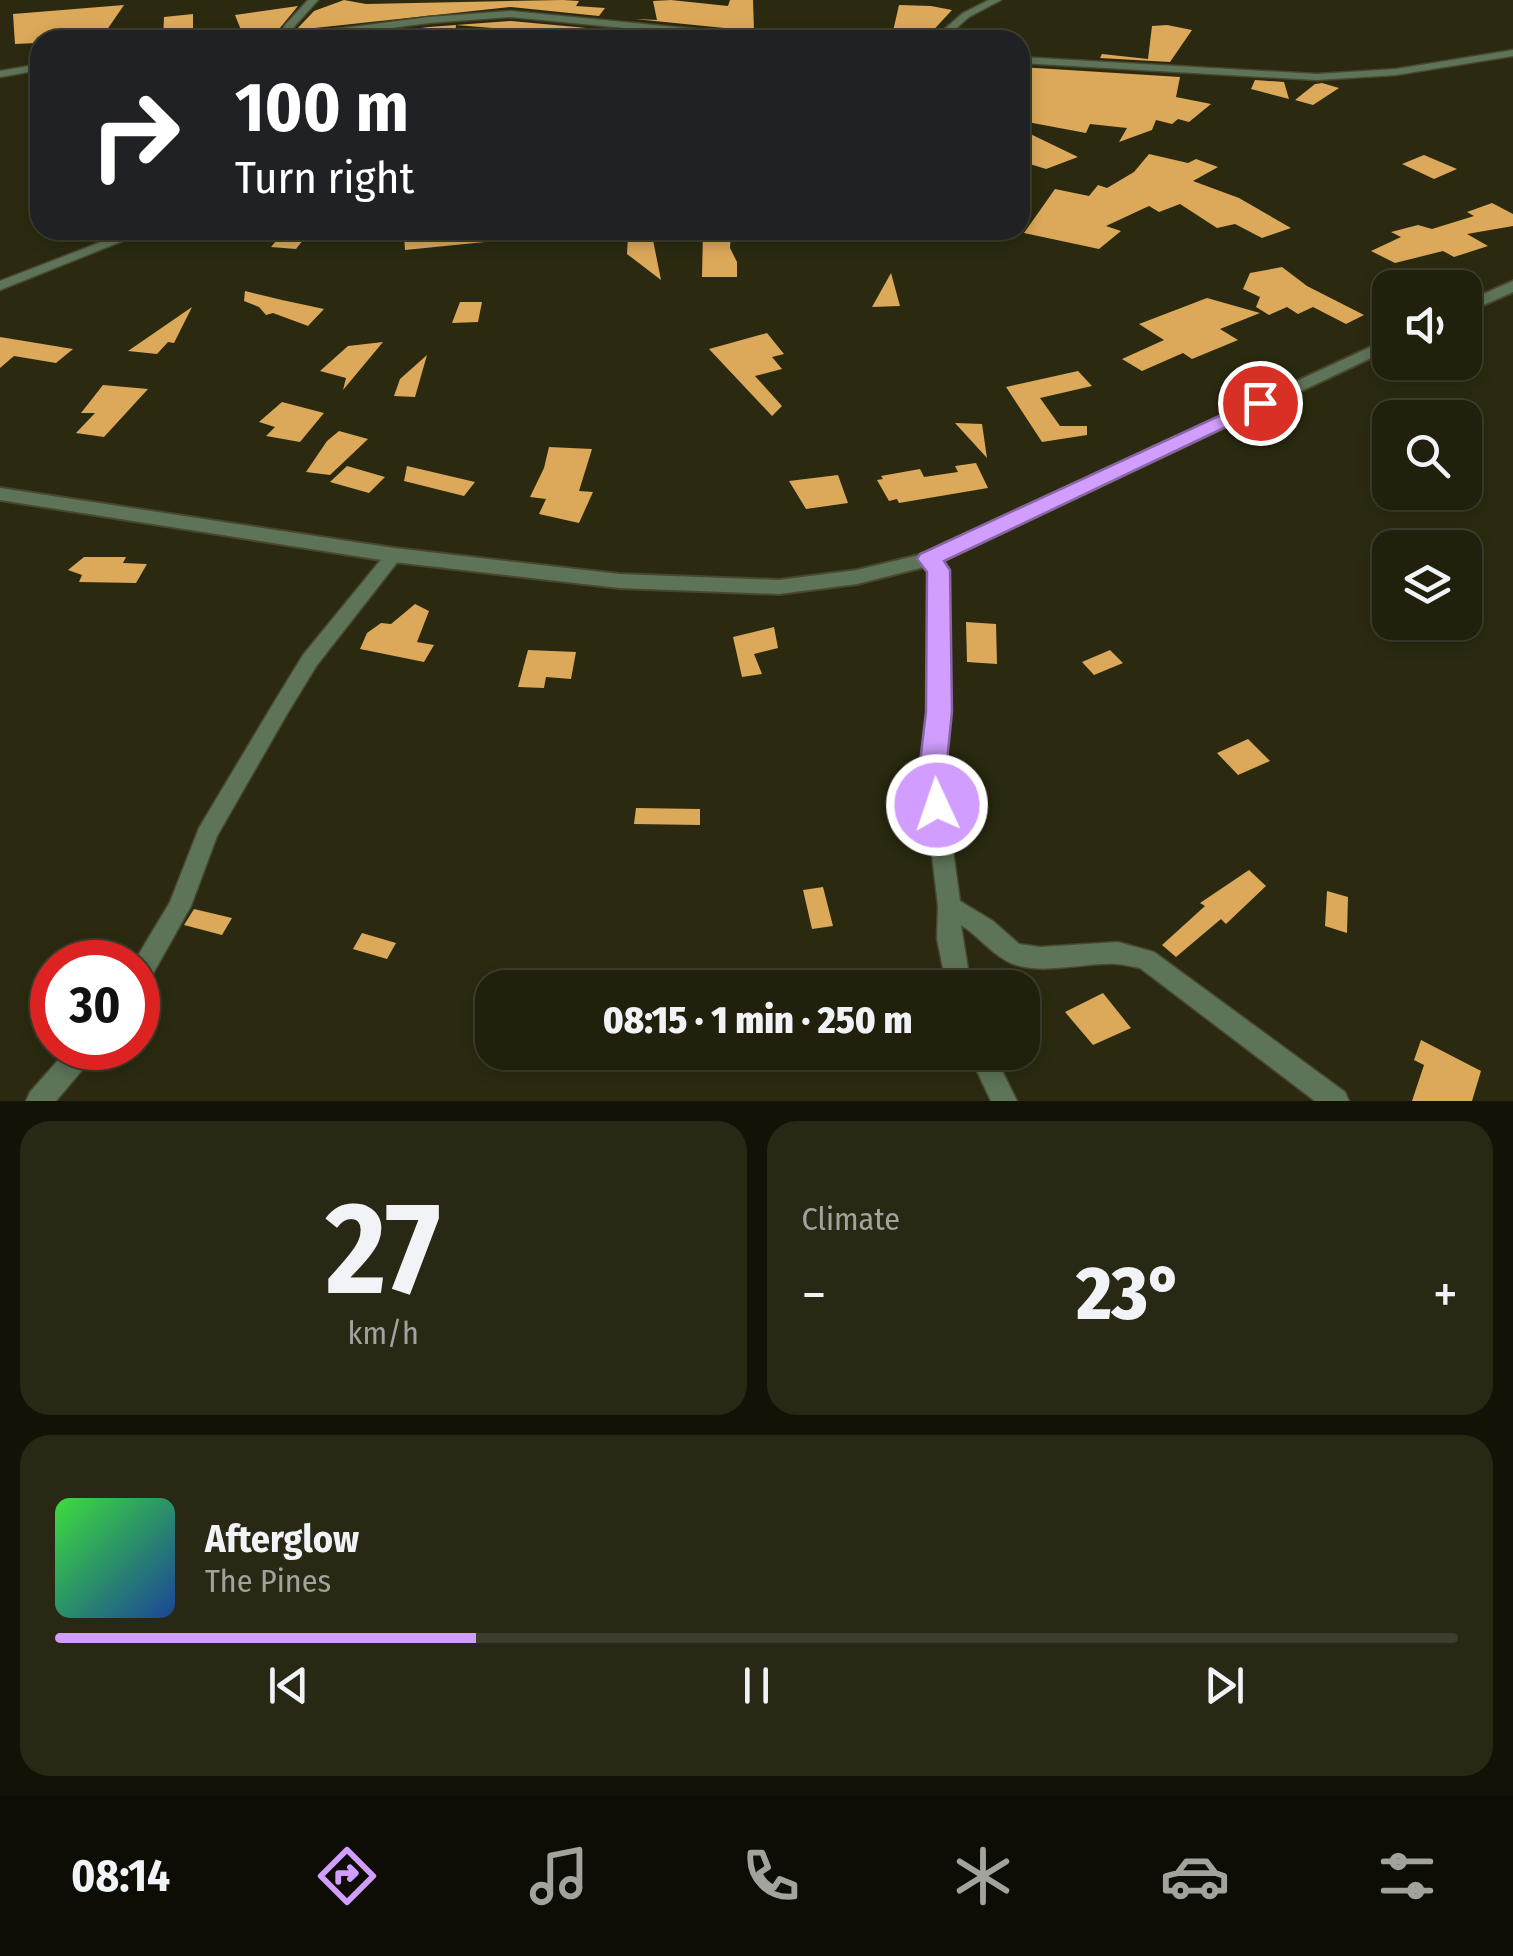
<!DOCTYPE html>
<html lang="en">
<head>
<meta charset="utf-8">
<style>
	body { margin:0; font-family:"Fira Sans Condensed",sans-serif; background:#282815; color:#f1f3f6; height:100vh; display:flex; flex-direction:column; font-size:38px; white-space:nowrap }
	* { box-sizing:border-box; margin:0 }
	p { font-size:32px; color:#a2a39d }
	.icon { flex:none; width:55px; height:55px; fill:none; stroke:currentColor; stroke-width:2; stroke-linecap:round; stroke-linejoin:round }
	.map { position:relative; height:1101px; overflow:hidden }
	.details { display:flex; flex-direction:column; gap:20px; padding:20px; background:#121207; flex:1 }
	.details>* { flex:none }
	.guide { position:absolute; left:30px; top:30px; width:1000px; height:210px; border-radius:30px; box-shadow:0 5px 15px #0003,0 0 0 2px #3d3e2d; background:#202124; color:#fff; overflow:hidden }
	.fabs { position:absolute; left:1372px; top:270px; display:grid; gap:20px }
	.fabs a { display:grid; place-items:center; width:110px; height:110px; border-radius:20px; background:#20200c; box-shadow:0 5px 15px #0003,0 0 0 2px #3d3e2d; font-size:50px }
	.speed { position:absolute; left:30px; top:940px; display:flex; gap:20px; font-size:50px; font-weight:700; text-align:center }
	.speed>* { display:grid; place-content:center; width:130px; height:130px; border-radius:50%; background:#20200c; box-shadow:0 5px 15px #0003,0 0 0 2px #3d3e2d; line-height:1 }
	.speed .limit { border:15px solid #d22; background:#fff; color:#111 }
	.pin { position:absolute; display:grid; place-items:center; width:85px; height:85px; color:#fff; margin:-42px; border:5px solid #fff; border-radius:50%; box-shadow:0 2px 10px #0007 }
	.me { position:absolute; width:110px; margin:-55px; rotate:357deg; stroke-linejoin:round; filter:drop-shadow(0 0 8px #0008) }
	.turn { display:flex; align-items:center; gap:35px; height:210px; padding:0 40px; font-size:45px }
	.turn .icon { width:130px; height:130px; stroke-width:2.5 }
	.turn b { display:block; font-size:70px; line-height:85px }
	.big { font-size:75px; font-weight:800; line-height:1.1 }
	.details .tile { flex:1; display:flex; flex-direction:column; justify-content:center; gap:15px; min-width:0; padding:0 35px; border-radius:30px; background:#282815 }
	.details .dial { align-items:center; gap:0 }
	.dial b { font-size:130px; line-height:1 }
	.song { display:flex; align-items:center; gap:30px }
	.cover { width:120px; height:120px; border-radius:15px; background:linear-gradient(135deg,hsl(120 70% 55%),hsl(220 70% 35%)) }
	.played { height:10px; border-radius:5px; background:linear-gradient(90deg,#d19dfe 30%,#3d3e2d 30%) }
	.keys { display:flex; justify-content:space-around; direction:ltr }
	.heat { display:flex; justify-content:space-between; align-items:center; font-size:55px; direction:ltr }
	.details .tiles { flex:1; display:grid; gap:20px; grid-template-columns:1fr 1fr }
	.tile:last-child { grid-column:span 2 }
	.trip { position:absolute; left:475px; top:970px; width:565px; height:100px; border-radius:30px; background:#20200c; box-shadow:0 5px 15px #0003,0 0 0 2px #3d3e2d; font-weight:800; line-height:100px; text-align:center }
	.tab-bar { display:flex; height:160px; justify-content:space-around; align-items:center; background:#0d0d05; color:#a2a39d }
	.tab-bar .icon { width:70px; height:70px }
	.tab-bar .on { color:#d19dfe }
	.tab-bar b { font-size:45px; color:#f1f3f6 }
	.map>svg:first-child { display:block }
	.building { fill:#dca859 }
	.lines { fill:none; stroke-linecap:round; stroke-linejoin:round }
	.minor-casing { stroke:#48472f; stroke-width:3 }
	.tertiary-casing { stroke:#48472f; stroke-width:4 }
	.minor { fill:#5d7458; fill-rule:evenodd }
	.tertiary { fill:#5d7458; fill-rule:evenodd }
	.route { fill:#d19dfe; stroke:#8866a5; stroke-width:2.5 }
</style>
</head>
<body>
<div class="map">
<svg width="1513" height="1101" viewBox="0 0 1513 1101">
	<rect width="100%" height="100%" fill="#2b2a10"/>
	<path class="building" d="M 344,0 L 366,4 L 563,0 L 579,1 L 576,6 L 605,8 L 599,16 L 511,7 L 296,30 L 314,11 Z
		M 671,0 L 728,6 L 730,0 L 753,0 L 754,31 L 635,19 L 657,20 L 653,1 Z
		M 124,5 L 100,40 L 15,44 L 13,14 Z
		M 899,5 L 931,6 L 952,10 L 927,37 L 891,40 Z
		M 298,6 L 270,40 L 237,40 L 243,35 L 235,15 Z
		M 193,14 L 193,40 L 163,40 L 164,17 Z
		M 511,21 L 662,35 L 571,40 L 575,35 L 456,25 L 455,37 L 329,40 L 429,27 Z
		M 1167,25 L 1192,30 L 1170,62 L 1100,58 L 1102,54 L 1148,59 L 1152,26 Z
		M 1020,67 L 1180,77 L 1176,97 L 1211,104 L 1189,122 L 1178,119 L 1172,124 L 1156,120 L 1152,130 L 1119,142 L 1127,128 L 1090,124 L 1086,133 L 1022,121 L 1032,111 L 1020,107 Z
		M 1255,80 L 1284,82 L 1289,99 L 1251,89 Z
		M 1322,83 L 1339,88 L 1313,105 L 1295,100 L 1315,84 Z
		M 1020,129 L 1078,157 L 1046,169 L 1020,161 Z
		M 1149,154 L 1188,163 L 1196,159 L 1218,167 L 1193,181 L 1239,198 L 1291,228 L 1262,238 L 1235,224 L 1217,228 L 1180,204 L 1159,212 L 1149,206 L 1106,226 L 1121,231 L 1099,249 L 1024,233 L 1055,189 L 1089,196 L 1098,185 L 1107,188 L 1134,172 Z
		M 1424,155 L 1457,169 L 1434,179 L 1402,164 Z
		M 1492,203 L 1513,214 L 1513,226 L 1467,234 L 1488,246 L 1454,257 L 1443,251 L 1395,263 L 1371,251 L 1401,237 L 1391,232 L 1418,225 L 1432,229 L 1474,216 L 1467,212 Z
		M 285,230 L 311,230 L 296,249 L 271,247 Z
		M 444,230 L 484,230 L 485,242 L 405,250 L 404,236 Z
		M 634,230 L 651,230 L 661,280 L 627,254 L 628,237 L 634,236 Z
		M 703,230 L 731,230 L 730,248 L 737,262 L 737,277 L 702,277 Z
		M 1282,267 L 1307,286 L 1364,315 L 1346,324 L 1313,307 L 1298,314 L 1287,307 L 1269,315 L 1256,307 L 1260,297 L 1243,289 L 1250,273 Z
		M 891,273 L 900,306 L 872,307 Z
		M 245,291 L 282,300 L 324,309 L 308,326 L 273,313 L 266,315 L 259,307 L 244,301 Z
		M 1207,298 L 1260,313 L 1220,329 L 1238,340 L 1192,359 L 1183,353 L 1142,371 L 1122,359 L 1164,340 L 1139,324 Z
		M 460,302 L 482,302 L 478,322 L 452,323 Z
		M 192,307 L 174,343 L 168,342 L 157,354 L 128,351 Z
		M 767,333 L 784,354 L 772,357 L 782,369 L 755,376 L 782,406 L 772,416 L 709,349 Z
		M 0,337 L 73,349 L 56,363 L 14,356 L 0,368 Z
		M 383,342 L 343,390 L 346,378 L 320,371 L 348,346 Z
		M 427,355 L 415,397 L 394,396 L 400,379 Z
		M 1078,371 L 1092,386 L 1040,398 L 1060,426 L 1087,426 L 1087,435 L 1042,442 L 1006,387 Z
		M 103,385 L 148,389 L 104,437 L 76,433 L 95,413 L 81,413 Z
		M 282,402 L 324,413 L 300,442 L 266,436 L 275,427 L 259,422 Z
		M 955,423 L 982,424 L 987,458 Z
		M 339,431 L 368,439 L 330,475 L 306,472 L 327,441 Z
		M 549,447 L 592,449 L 579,491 L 593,492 L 579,523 L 539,514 L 546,499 L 530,497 L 544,468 Z
		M 976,463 L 988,488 L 899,503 L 897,499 L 889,501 L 877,480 L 883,479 L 881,476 L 920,469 L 924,477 L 958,472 L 955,466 Z
		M 347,466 L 385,477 L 369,493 L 330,482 Z
		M 407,466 L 475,482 L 464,496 L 404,481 Z
		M 838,475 L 848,503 L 806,509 L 789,481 Z
		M 84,557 L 126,557 L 123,563 L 147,564 L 136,583 L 79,582 L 82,575 L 68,570 Z
		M 415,604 L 429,611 L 417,642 L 434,645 L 424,662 L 360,649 L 367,633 L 381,623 L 391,624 Z
		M 966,622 L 996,624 L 997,664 L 967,662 Z
		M 774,627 L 778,648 L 754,654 L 762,674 L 742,677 L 733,637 Z
		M 528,650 L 576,652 L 571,679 L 546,677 L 544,688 L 518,687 Z
		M 1110,650 L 1123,663 L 1094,675 L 1082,662 Z
		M 1248,739 L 1270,761 L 1238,775 L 1217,753 Z
		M 636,808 L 700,809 L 700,825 L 634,824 Z
		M 1249,870 L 1266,886 L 1226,924 L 1221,919 L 1176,957 L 1162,945 L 1205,906 L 1200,903 Z
		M 823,887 L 833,926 L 812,929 L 803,890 Z
		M 1327,891 L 1348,897 L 1347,933 L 1325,926 Z
		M 194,909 L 232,918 L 222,935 L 184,925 Z
		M 362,933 L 396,943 L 387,959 L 353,949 Z
		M 1103,993 L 1131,1028 L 1093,1045 L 1065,1012 Z
		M 1421,1040 L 1481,1071 L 1472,1101 L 1412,1101 L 1424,1065 L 1414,1060 Z"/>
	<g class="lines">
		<g class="minor-casing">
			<path id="minor" d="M 308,0 L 318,0 L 293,28 L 290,35 L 429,17 L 511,11 L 777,37 L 782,40 L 747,40 L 511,17 L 429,23 L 300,40 L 273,40 L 280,37 L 285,25 Z
				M 989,0 L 1001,0 L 969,17 L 943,40 L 932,40 L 963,13 Z
				M 1513,50 L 1513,56 L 1396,75 L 1317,80 L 1020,63 L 1020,57 L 1317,74 L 1396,69 Z
				M 40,64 L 40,70 L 0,77 L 0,71 Z
				M 132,230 L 150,230 L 0,290 L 0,281 Z
				M 394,549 L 403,555 L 317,665 L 287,714 L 217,836 L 191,906 L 146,986 L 138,989 L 138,962 L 134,962 L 170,902 L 199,828 L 273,704 L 303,655 L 388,551 Z
				M 929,553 L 935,555 L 948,570 L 949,712 L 942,771 L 960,901 L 993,921 L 1019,944 L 1040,947 L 1118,942 L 1154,952 L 1345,1092 L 1349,1101 L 1315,1101 L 1140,968 C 1132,967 1124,964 1116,964 C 1084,962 1034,978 1005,960 C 989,951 977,935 961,925 L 971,988 L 947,988 L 937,939 L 938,906 L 922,771 L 929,712 L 930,571 L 920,559 Z
				M 69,1048 L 97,1048 L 94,1056 L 56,1101 L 26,1101 L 30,1092 Z
				M 968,1052 L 993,1052 L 1017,1101 L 991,1101 Z"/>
		</g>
		<g class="tertiary-casing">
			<path id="tertiary" d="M 1513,281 L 1513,292 L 1465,313 L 1465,302 Z
				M 1390,338 L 1390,349 L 936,564 L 857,584 L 779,594 L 619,588 L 394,562 L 0,500 L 0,488 L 394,548 L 619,574 L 779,580 L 857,570 L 923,554 Z"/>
		</g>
		<use href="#minor" class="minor"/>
		<use href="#tertiary" class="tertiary"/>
	</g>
	<path class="route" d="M 1260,397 L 1268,399 L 1268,407 L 944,561 L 950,570 L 952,712 L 946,771 L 951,805 L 947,813 L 937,816 L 927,813 L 919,771 L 926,712 L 927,572 L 917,559 L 920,554 Z"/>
</svg>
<div class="fabs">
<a><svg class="icon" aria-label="sound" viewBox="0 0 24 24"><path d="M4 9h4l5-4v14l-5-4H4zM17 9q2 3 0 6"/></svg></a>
<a><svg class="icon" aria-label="search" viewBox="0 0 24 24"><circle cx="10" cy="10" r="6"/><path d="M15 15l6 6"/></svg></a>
<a><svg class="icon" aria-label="layers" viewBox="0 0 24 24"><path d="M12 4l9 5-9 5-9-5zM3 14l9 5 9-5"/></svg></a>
</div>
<div class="speed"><div class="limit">30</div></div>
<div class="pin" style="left:1260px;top:403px;background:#d93025"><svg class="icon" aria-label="arrive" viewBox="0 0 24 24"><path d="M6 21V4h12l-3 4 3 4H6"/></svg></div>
<svg class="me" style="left:937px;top:805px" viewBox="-20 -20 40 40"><circle r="17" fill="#d19dfe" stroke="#fff" stroke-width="3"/><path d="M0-11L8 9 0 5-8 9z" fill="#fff"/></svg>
<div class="trip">08:15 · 1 min · 250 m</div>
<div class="guide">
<div class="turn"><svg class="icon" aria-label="right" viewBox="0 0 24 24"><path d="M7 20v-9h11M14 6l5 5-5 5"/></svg><div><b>100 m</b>Turn right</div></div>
</div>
</div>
<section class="details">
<div class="tiles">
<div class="tile dial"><b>27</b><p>km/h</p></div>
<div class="tile"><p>Climate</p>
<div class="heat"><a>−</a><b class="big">23°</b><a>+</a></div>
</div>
<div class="tile">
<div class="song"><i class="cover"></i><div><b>Afterglow</b><p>The Pines</p></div></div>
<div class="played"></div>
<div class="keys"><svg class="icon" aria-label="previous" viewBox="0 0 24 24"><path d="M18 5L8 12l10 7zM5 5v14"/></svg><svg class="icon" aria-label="pause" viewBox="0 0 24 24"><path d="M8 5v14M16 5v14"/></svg><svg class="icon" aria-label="next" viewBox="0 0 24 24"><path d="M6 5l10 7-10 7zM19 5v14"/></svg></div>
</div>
</div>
</section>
<nav class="tab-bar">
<b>08:14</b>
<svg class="icon on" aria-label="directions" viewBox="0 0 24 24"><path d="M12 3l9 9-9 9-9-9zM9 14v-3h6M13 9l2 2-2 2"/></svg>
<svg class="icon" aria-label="music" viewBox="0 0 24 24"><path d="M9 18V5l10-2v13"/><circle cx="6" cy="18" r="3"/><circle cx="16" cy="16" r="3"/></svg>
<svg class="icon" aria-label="phone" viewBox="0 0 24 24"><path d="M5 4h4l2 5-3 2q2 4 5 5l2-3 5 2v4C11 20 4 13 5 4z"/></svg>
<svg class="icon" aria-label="climate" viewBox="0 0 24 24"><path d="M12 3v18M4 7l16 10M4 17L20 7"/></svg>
<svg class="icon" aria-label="car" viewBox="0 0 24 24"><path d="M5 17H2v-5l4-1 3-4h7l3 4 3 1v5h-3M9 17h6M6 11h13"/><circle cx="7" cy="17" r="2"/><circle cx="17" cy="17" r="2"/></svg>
<svg class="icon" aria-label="filters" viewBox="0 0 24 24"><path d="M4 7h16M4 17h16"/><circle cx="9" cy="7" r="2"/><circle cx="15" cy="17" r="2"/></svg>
</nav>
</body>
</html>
